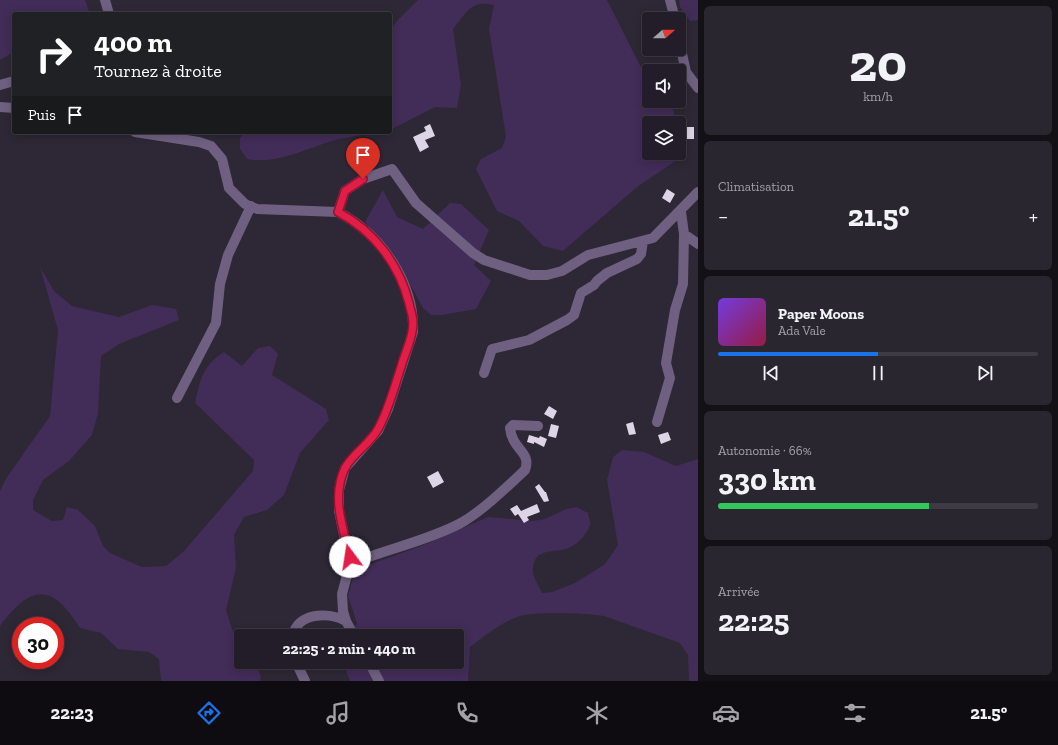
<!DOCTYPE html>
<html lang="fr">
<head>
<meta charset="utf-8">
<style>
	body { margin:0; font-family:"Zilla Slab",serif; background:#2a2630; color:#f1f3f6; height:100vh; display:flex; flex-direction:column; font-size:15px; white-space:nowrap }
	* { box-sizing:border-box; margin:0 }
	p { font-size:13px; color:#a2a2a8 }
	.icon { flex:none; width:22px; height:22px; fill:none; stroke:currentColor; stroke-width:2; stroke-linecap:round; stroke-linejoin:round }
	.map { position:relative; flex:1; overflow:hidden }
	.side { display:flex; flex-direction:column; gap:6px; padding:6px; background:#131016; width:360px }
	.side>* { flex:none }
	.banner { position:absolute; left:12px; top:12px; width:380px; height:122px; border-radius:4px; box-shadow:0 2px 10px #0003,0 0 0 1px #3f3b45; background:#202124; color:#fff; overflow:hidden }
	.needle { width:26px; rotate:69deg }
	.buttons { position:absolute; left:642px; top:12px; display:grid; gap:8px }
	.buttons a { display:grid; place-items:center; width:44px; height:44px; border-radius:4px; background:#221d28; box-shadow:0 2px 10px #0003,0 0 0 1px #3f3b45; font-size:20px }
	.speed { position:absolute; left:12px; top:617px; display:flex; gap:8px; font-size:20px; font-weight:700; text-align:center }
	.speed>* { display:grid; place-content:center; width:52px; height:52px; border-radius:50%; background:#221d28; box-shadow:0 2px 10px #0003,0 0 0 1px #3f3b45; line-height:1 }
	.speed .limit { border:6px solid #d22; background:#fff; color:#111 }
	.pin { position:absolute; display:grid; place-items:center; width:34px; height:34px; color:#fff; margin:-41px -17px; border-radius:50% 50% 50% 0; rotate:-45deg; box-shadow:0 0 4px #0007 }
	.pin .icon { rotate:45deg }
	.me { position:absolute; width:44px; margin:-22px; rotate:346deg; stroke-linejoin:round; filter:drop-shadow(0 0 3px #0008) }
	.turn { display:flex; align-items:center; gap:14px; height:84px; padding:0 16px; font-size:18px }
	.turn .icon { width:52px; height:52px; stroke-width:2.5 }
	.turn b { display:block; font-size:28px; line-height:34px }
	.then { display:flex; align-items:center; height:38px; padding:0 16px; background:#0003; gap:8px; font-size:15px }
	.big { font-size:30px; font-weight:700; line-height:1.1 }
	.side .card { flex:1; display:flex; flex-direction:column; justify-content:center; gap:6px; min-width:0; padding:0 14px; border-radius:6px; background:#2a2630 }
	.side .dial { align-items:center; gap:0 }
	.dial b { font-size:52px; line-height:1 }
	.song { display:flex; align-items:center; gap:12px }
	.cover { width:48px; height:48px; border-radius:6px; background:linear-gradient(135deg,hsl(260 70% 55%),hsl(340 70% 35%)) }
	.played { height:4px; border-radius:2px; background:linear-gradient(90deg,#1a73e8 50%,#3f3b45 50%) }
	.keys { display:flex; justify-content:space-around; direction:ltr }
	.heat { display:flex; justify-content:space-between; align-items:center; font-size:22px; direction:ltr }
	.charge { height:6px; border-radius:3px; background:linear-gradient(90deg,#34c759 66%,#3f3b45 0) }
	.trip { position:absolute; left:234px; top:629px; width:230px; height:40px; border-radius:4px; background:#221d28; box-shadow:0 2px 10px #0003,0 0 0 1px #3f3b45; font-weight:700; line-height:40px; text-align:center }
	.dock { display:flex; height:64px; justify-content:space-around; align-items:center; background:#0e0c10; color:#a2a2a8 }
	.dock .icon { width:28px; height:28px }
	.dock .active { color:#1a73e8 }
	.dock b { font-size:18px; color:#f1f3f6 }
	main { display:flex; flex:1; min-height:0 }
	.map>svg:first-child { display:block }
	.green { fill:#422c58 }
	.building { fill:#ddd5e7 }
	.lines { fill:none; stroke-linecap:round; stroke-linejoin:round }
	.minor { stroke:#6f6081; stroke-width:10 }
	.route-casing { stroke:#92132f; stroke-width:10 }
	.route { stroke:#e11d48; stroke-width:7 }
</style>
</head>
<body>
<main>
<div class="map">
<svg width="698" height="681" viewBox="0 0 698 681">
	<rect width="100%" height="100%" fill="#2e2735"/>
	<path class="green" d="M 0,0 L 85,0 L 90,14 L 14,14 L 14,52 L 0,60 Z
		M 418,0 L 607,0 L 649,83 L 649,101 L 670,101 L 672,105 L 676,123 L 649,123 L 649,153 L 679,153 L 679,143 L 681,153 L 674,162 L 637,187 L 563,251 L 543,246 L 519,221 L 497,211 L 476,169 L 481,159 L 502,148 L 506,137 L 489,29 L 494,5 C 471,0 467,12 453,29 L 461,85 L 457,108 L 435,107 L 390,130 L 390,31 L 396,22 Z
		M 679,0 L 698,0 L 698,20 L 690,21 L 680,7 Z
		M 245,132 L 384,132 C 367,135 348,136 332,141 C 305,149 276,165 247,159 L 240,149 L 240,138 Z
		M 383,190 L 397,217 L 423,229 L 450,203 L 461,204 L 489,230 L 474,265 L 491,281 L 476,309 L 442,315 L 431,315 L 423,308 L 394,255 L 365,222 Z
		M 40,267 L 54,291 L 72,306 L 119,317 L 152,305 L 176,309 L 179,320 L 119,344 L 101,356 L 98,413 L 92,435 L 69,461 L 43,480 L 33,500 L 33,510 L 52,521 L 63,520 L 67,507 L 78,510 L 95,526 L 103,546 L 110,553 L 142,567 L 166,566 L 184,551 L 253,471 L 254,460 L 195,403 C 200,380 203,365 224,352 L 242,366 L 258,348 L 270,346 L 278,354 L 272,375 L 326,409 L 329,420 L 300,453 L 284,495 L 267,510 L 244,517 L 234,535 L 236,568 L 226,610 L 233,632 L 241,639 L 241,662 L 256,662 L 261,677 L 260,681 L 161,681 L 159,659 L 149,652 L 118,649 L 101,633 L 80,628 C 51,582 31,585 0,626 L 0,491 L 7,477 L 50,416 L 58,330 Z
		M 622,450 L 644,452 L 676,466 L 698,459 L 698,681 L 689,681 L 688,655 L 680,643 L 604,616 C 583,613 539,611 520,616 C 501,622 485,636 470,647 L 468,681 L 350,681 L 343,662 L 457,662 L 457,636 L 349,636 L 357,623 L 348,596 L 355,570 L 421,546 L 488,517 L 534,521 L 545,519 L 566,509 L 577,507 L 588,513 C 588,516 591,521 590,525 C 587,535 576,546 566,549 C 552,553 534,548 533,569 C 532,576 539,586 542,593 L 552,592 L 575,583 L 605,564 L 618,545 L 607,480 L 613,457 Z"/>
	<path class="building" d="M 430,124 L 435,136 L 425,140 L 429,147 L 420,152 L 413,137 L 426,131 L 424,127 Z
		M 682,127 L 694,127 L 694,139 L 682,139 Z
		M 667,189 L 675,194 L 670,203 L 662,198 Z
		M 549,406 L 557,411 L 553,419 L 544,414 Z
		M 633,422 L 636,434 L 629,435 L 626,424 Z
		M 551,424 L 559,426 L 556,438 L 548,436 Z
		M 668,432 L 671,440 L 661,444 L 658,435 Z
		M 529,435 L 539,438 L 540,436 L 547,439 L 544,447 L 534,442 L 534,444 L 527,442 Z
		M 438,471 L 444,482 L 433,488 L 427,477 Z
		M 539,484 L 545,492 L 546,492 L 549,501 L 544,502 L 535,487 Z
		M 537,504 L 540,512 L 527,517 L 529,520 L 524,523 L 518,514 L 515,516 L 510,509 L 517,505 L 521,511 Z"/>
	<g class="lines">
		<path class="minor" d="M 105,0 L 109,14
			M 670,0 L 675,19
			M 679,40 L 686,72 L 698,88
			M 0,85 L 14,81
			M 0,107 L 14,108
			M 135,132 L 199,142 L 211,146 L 222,159 L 229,188 L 245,204 L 257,209 L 338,212 C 381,234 415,283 413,332 L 388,409 L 378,431 L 345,468 L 339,490 L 339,511 L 350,564 L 342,594 L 343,611 L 346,621 L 354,636
			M 338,212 L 345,191 L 363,179 L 392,169 L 416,203 L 473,253 L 484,260 L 530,275 L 547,275 L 562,271 L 588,255 L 653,238 L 698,192
			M 681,212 L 684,234 L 698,244
			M 484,373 L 492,349 L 529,340 L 567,320 L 574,315 L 581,293 L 594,285 L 597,281 L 607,273 L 637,259 L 641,254 L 643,241
			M 177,398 L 216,323 L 220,284 L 228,255 L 251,206
			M 657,422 L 670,378 L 666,363 L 675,310 L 683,284 L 684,234
			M 350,564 C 386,549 424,542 459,524 C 480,513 507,487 525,470 C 532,452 512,450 510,428 L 513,425 L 538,426
			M 293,636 C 297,612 329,612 346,621
			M 296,662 L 305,681
			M 369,662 L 379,681"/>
	</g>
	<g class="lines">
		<g class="route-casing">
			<path id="route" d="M 350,557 C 343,528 331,497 345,468 C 353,453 370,444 378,429 C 389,409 394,388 401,367 C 405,352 413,339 413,323 C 413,316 410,309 409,303 C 399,264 374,231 338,212 L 345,191 L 363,179"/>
		</g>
		<use href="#route" class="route"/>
	</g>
</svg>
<div class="buttons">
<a><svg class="needle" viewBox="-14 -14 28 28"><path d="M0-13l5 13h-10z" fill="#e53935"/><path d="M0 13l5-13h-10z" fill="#a2a2a8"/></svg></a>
<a><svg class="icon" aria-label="sound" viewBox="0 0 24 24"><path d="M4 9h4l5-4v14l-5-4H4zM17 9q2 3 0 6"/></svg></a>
<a><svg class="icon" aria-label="layers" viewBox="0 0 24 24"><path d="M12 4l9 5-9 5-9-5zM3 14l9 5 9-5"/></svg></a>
</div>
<div class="speed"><div class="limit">30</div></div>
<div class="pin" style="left:363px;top:179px;background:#d93025"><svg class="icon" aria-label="arrive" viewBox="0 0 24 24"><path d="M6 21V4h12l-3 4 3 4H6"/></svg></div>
<svg class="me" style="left:350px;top:557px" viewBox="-20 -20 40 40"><circle r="19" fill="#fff"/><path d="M0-13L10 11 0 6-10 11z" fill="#e11d48"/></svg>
<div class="trip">22:25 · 2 min · 440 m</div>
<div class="banner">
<div class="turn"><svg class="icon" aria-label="right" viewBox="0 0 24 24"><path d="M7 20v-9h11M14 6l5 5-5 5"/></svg><div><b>400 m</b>Tournez à droite</div></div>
<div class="then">Puis<svg class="icon" aria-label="arrive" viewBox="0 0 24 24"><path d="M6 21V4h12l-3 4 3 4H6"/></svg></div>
</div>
</div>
<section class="side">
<div class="card dial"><b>20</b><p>km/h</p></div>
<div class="card"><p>Climatisation</p>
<div class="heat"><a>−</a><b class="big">21.5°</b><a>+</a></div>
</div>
<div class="card">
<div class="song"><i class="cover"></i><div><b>Paper Moons</b><p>Ada Vale</p></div></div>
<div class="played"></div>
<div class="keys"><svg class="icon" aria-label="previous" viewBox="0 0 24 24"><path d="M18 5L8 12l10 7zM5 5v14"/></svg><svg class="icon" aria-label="pause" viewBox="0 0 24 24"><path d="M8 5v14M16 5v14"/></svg><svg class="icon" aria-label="next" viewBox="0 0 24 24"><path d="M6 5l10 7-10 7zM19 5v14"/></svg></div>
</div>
<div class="card"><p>Autonomie · 66%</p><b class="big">330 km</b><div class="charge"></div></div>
<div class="card"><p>Arrivée</p><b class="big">22:25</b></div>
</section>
</main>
<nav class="dock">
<b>22:23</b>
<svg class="icon active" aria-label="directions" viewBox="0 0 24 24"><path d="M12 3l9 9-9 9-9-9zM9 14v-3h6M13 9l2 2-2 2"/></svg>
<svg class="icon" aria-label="music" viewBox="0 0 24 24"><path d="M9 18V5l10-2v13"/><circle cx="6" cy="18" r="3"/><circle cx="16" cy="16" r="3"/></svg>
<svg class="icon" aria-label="phone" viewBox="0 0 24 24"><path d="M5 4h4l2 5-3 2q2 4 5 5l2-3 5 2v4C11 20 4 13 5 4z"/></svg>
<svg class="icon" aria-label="climate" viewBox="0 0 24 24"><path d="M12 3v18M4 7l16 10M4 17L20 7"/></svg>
<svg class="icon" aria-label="car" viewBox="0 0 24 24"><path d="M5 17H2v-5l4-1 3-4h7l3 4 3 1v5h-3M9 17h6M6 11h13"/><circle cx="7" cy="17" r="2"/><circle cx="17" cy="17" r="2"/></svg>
<svg class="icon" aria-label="filters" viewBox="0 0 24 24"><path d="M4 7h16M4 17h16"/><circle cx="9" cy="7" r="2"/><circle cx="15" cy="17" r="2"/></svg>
<b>21.5°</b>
</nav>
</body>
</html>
